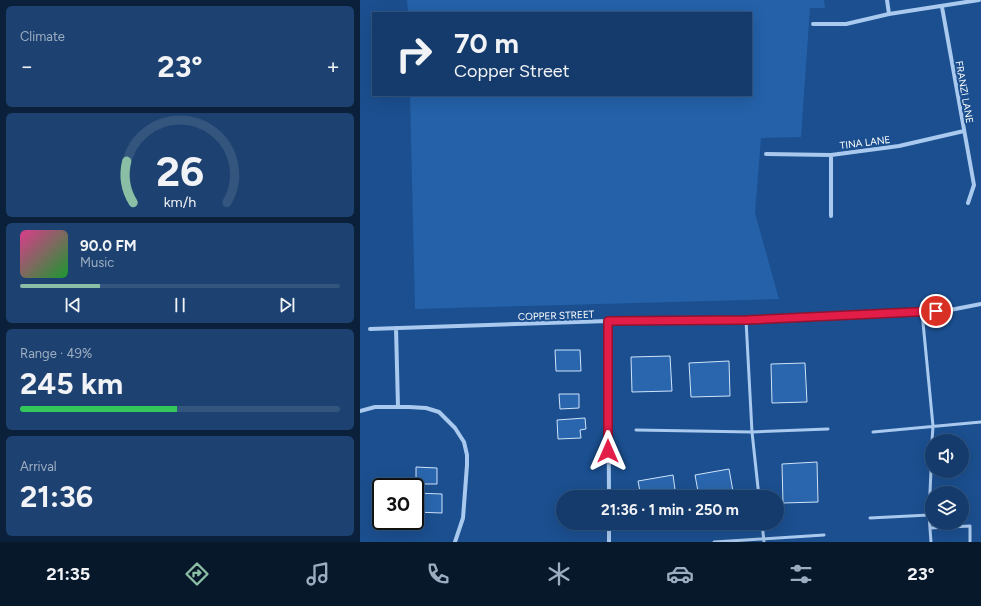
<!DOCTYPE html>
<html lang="en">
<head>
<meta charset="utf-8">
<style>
	body { margin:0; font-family:Figtree,sans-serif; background:#1d4271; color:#f1f3f6; height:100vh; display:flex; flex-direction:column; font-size:15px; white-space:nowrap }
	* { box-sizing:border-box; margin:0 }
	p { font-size:13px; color:#9dadc1 }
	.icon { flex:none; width:22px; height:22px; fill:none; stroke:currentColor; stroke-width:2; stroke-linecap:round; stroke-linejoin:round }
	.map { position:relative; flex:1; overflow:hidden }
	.details { display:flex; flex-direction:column; gap:6px; padding:6px; background:#0b203b; width:360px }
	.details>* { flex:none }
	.hud { position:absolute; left:12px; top:12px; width:380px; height:84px; border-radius:0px; box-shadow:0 4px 16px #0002,0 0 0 1px #33557e; background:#143b6b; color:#f1f3f6; overflow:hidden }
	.tools { position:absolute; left:565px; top:434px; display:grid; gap:8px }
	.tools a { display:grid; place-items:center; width:44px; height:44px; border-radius:50%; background:#143b6b; box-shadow:0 4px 16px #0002,0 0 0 1px #33557e; font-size:20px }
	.speed { position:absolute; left:12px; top:478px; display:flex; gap:8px; font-size:20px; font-weight:700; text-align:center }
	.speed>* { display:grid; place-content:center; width:52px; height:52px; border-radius:50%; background:#143b6b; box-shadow:0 4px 16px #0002,0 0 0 1px #33557e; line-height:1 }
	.speed .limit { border:2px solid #111; border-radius:6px; background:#fff; color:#111 }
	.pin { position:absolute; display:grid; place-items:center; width:34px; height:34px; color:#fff; margin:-17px; border:2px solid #fff; border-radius:50%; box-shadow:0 1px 4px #0007 }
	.me { position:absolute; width:44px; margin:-22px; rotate:0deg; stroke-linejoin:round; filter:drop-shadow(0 0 3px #0008) }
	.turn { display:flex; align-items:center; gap:14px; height:84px; padding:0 16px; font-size:18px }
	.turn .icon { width:52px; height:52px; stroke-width:2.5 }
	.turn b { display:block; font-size:28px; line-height:34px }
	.big { font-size:30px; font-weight:700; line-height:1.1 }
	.details .tile { flex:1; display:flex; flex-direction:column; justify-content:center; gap:6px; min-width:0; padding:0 14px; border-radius:6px; background:#1d4271 }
	.details .dial { align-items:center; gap:0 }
	.dial svg { height:104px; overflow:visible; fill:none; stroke:#33557e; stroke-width:7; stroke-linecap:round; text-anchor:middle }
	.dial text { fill:#f1f3f6; stroke:none }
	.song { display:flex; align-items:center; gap:12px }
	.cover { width:48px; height:48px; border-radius:6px; background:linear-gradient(135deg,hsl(330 70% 55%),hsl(130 70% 35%)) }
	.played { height:4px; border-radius:2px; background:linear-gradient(90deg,#8abfa5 25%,#33557e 25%) }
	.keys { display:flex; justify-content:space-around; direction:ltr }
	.heat { display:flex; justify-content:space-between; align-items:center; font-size:22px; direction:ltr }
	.charge { height:6px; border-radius:3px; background:linear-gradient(90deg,#34c759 49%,#33557e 0) }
	.trip { position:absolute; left:196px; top:490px; width:228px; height:40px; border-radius:20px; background:#143b6b; box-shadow:0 4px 16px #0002,0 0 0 1px #33557e; font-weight:700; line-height:40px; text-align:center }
	.tabs { display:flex; height:64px; justify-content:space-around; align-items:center; background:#08182b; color:#9dadc1 }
	.tabs .icon { width:28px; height:28px }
	.tabs .on { color:#8abfa5 }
	.tabs b { font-size:18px; color:#f1f3f6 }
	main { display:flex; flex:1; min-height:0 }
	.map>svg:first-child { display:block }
	.green { fill:#2461a8 }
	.building { fill:#2a66ad; stroke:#cfe3fa }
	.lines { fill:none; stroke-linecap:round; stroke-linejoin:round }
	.service { stroke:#a9c9ee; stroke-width:3 }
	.minor { stroke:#a9c9ee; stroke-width:4 }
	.route-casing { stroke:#92132f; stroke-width:10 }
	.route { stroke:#e11d48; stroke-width:7 }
	.labels { text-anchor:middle; stroke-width:4; stroke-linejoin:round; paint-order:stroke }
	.street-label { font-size:10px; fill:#fff; stroke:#1b4f8f }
</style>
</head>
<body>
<main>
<section class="details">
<div class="tile"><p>Climate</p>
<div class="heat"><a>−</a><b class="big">23°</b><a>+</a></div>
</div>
<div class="tile dial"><svg viewBox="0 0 100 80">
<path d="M14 69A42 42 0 1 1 86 69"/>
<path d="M14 69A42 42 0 0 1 9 37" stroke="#8abfa5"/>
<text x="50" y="56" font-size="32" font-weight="700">26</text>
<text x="50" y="72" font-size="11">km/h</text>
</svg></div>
<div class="tile">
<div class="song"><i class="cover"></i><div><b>90.0 FM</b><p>Music</p></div></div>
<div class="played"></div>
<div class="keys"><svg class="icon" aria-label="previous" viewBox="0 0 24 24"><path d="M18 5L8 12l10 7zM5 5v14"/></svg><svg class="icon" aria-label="pause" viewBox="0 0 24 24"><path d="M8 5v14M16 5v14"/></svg><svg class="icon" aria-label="next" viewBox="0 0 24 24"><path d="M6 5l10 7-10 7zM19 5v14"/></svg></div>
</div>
<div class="tile"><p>Range · 49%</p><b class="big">245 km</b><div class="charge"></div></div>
<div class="tile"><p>Arrival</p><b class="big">21:36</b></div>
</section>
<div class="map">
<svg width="621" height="542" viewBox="0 0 621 542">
	<rect width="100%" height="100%" fill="#1b4f8f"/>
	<path class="green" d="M 47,0 L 464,0 L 465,8 L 450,8 L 441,137 L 401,138 L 395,213 L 419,299 L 55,309 L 50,95 L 391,95 L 391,13 L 48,13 Z"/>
	<path class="building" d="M 195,350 L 220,350 L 221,371 L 196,371 Z
		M 310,356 L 312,391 L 272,392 L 271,357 Z
		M 369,361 L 370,396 L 331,397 L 329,363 Z
		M 445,363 L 447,402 L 412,403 L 411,364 Z
		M 199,394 L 219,394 L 219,408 L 200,409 Z
		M 225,418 L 226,429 L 220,430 L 221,438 L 198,439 L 197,420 Z
		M 457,462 L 458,502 L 423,503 L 422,464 Z
		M 56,467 L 77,468 L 77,484 L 56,484 Z
		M 369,469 L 374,497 L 339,497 L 335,475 Z
		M 313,475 L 316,497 L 281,497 L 278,481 Z
		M 55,493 L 82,494 L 82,513 L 55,512 Z"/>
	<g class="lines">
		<path class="service" d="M 562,312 L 573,426 L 572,441
			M 386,320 L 392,432 L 399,497
			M 276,430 L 392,432 L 468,429
			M 513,432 L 621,422
			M 510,518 L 569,515
			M 402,523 L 404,542
			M 570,528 L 610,526 L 610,542
			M 354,542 L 464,535
			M 571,542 L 569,515 L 572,447"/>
		<path class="minor" d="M 527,0 L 529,14
			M 582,7 L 614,185 L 608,203
			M 453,24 L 486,24 L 529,14 L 619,0
			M 406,154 L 471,155 L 539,146 L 604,131
			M 471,155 L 471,216
			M 248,321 L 249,497
			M 36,328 L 38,407
			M 10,329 L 248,321 L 386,320 L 562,312 L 590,310 L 621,304
			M 0,411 L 15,407 L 49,407 L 66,408 L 79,412 L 95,428 L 104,442 L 107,455 L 107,465 L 103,518 L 95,542
			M 249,523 L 249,542"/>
	</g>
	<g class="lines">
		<g class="route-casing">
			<path id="route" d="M 248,451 L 248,321 L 386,320 L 576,311"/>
		</g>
		<use href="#route" class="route"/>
	</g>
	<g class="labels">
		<g class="street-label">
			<text transform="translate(605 92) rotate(80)" y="4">FRANZI LANE</text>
			<text transform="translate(505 142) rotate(-7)" y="4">TINA LANE</text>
			<text transform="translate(196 315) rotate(-2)" y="4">COPPER STREET</text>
		</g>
	</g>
</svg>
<div class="tools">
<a><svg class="icon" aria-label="sound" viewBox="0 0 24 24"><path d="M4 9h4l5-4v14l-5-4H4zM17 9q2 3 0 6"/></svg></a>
<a><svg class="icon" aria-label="layers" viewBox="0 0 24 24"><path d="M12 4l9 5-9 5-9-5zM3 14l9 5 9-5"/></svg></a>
</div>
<div class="speed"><div class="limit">30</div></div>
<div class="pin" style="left:576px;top:311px;background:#d93025"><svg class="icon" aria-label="arrive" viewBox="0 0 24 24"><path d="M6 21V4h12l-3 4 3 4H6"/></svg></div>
<svg class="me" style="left:248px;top:451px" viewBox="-20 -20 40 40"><path d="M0-17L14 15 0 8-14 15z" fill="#e11d48" stroke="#fff" stroke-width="4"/></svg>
<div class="trip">21:36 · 1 min · 250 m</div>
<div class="hud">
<div class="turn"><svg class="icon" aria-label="right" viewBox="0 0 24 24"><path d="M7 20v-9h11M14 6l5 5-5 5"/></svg><div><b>70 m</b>Copper Street</div></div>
</div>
</div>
</main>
<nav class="tabs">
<b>21:35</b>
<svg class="icon on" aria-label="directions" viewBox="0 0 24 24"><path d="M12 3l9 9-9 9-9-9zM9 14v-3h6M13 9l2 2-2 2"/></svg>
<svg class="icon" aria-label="music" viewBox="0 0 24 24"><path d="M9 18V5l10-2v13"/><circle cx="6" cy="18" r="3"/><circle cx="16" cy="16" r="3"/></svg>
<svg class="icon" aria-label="phone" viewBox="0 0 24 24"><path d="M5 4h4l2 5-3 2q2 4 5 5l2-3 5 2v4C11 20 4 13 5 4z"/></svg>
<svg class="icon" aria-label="climate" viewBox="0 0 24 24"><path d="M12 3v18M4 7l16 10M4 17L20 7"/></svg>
<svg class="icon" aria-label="car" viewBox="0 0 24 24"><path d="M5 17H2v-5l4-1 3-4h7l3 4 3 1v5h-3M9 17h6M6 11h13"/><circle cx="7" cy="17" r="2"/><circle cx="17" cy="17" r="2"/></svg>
<svg class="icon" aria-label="filters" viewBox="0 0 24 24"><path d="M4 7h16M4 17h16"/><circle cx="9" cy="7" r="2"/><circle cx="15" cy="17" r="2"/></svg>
<b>23°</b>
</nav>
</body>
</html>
